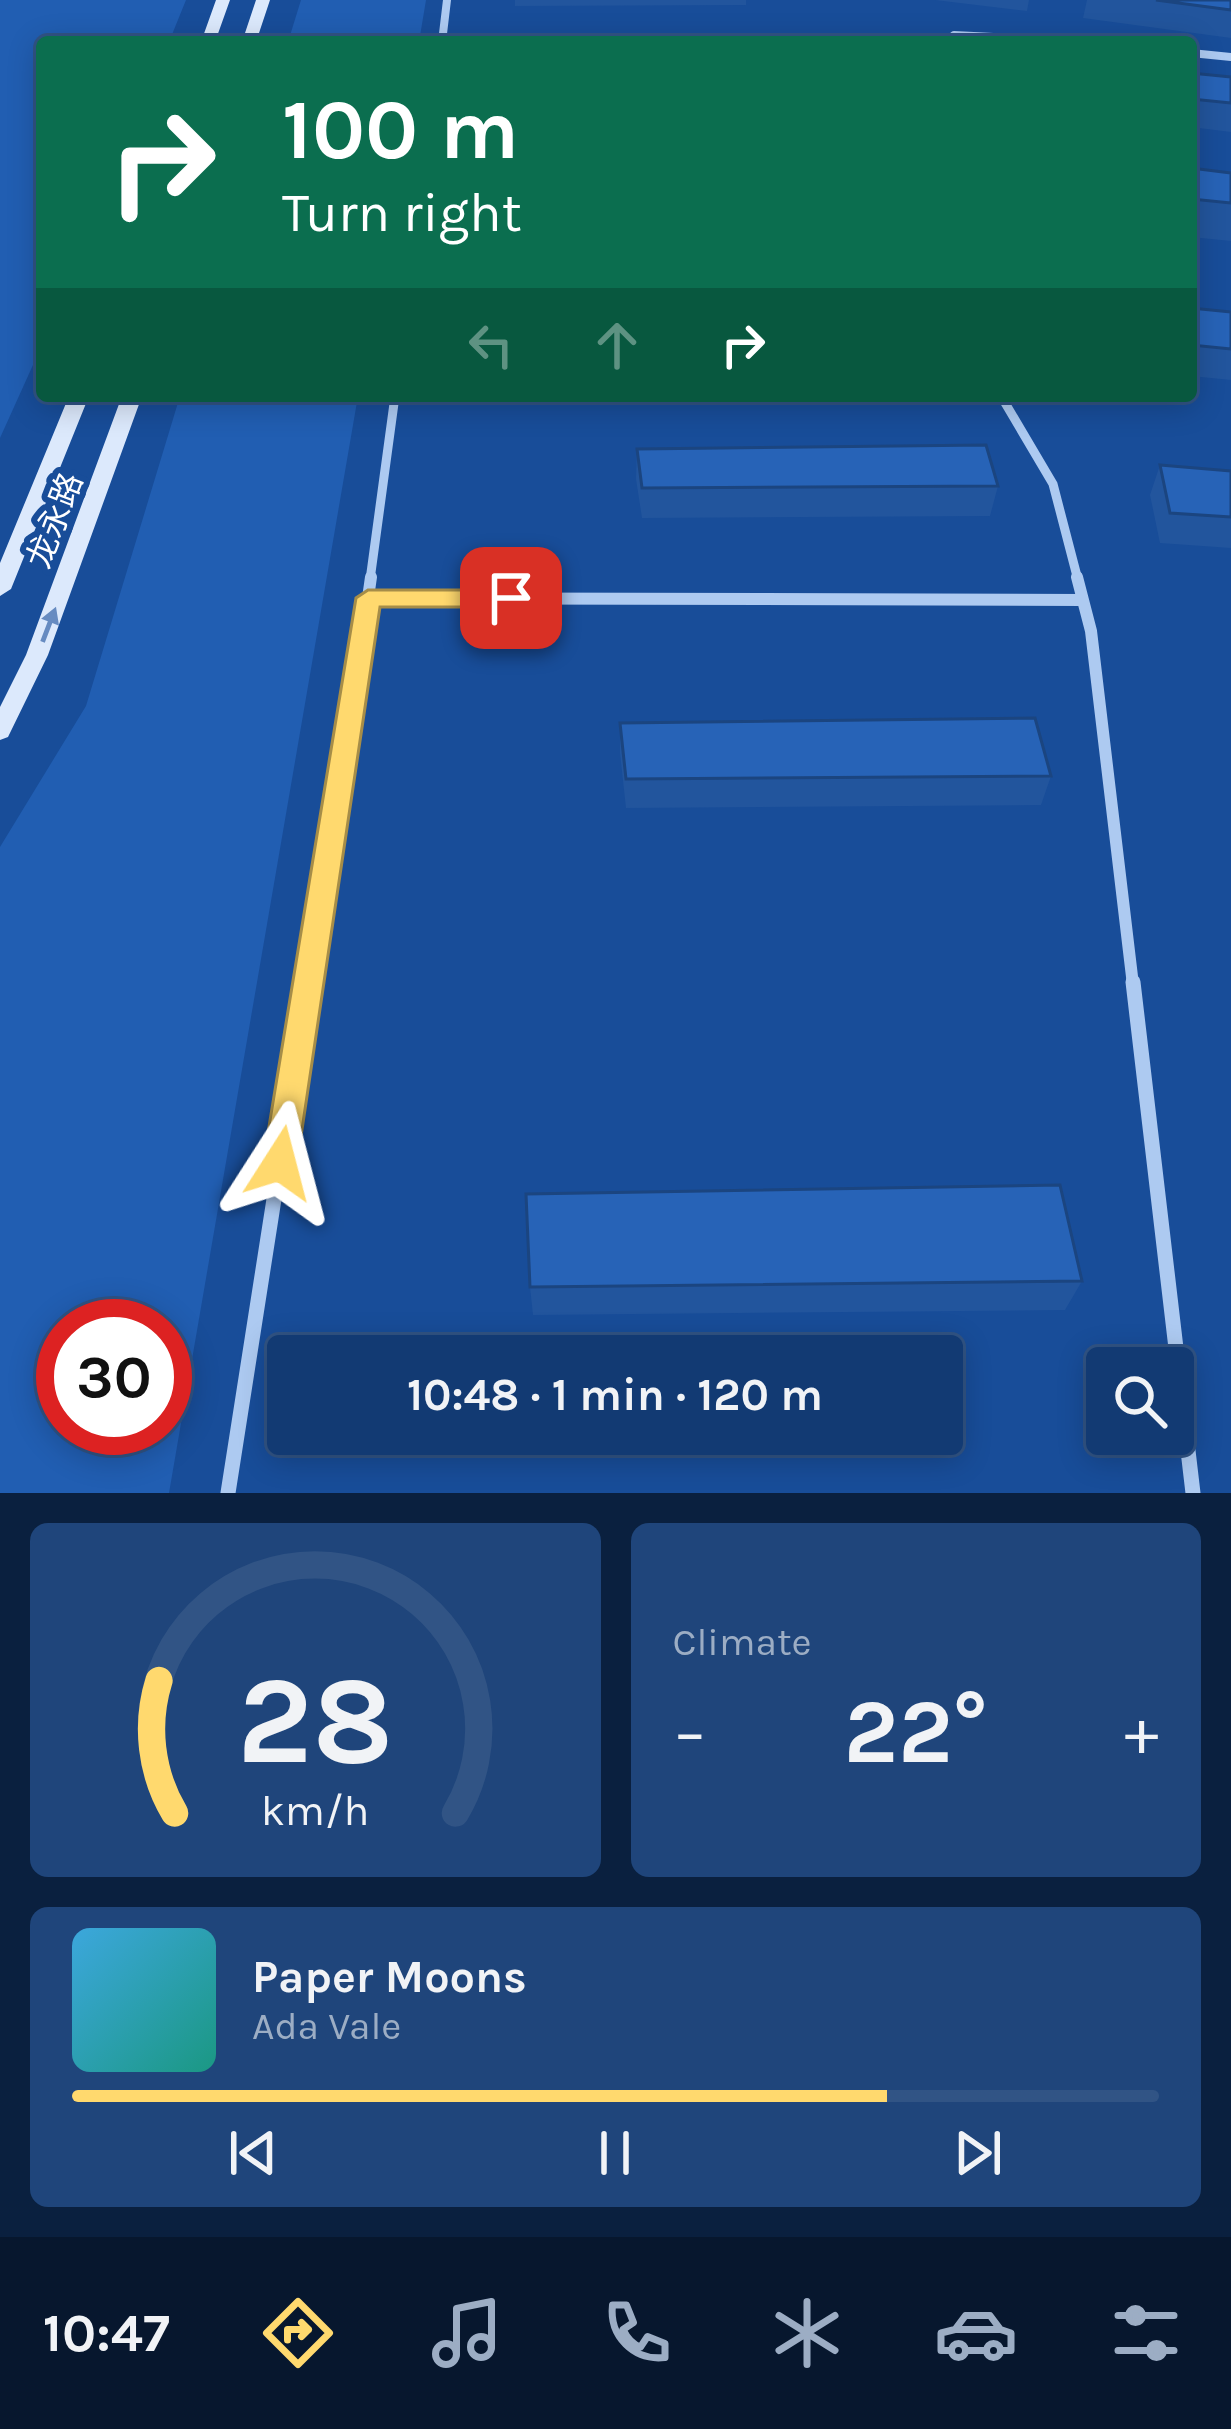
<!DOCTYPE html>
<html lang="en">
<head>
<meta charset="utf-8">
<style>
	body { margin:0; font-family:Karla,"Noto Sans SC",sans-serif; background:#1f457b; color:#f1f3f6; height:100vh; display:flex; flex-direction:column; font-size:45px; white-space:nowrap }
	* { box-sizing:border-box; margin:0 }
	p { font-size:39px; color:#9cadc4 }
	.icon { flex:none; width:66px; height:66px; fill:none; stroke:currentColor; stroke-width:2; stroke-linecap:round; stroke-linejoin:round }
	.map { position:relative; height:1493px; overflow:hidden }
	.panel { display:flex; flex-direction:column; gap:30px; padding:30px; background:#0a203f; flex:1 }
	.panel>* { flex:none }
	.banner { position:absolute; left:36px; top:36px; width:1161px; height:366px; border-radius:12px; box-shadow:0 6px 30px #0003,0 0 0 3px #315485; background:#0b6e4f; color:#fff; overflow:hidden }
	.buttons { position:absolute; left:1086px; top:1347px; display:grid; gap:24px }
	.buttons a { display:grid; place-items:center; width:108px; height:108px; border-radius:12px; background:#123a73; box-shadow:0 6px 30px #0003,0 0 0 3px #315485; font-size:60px }
	.speed { position:absolute; left:36px; top:1299px; display:flex; gap:24px; font-size:60px; font-weight:700; text-align:center }
	.speed>* { display:grid; place-content:center; width:156px; height:156px; border-radius:50%; background:#123a73; box-shadow:0 6px 30px #0003,0 0 0 3px #315485; line-height:1 }
	.speed .limit { border:18px solid #d22; background:#fff; color:#111 }
	.pin { position:absolute; display:grid; place-items:center; width:102px; height:102px; color:#fff; margin:-51px; border-radius:24px; box-shadow:0 6px 18px #0006 }
	.me { position:absolute; width:132px; margin:-66px; rotate:9deg; stroke-linejoin:round; filter:drop-shadow(0 0 9px #0008) }
	.turn { display:flex; align-items:center; gap:42px; height:252px; padding:0 48px; font-size:54px }
	.turn .icon { width:156px; height:156px; stroke-width:2.5 }
	.turn b { display:block; font-size:84px; line-height:102px }
	.lanes { display:flex; align-items:center; height:114px; padding:0 48px; background:#0003; justify-content:center; gap:60px; direction:ltr }
	.lanes .off { opacity:.35 }
	.big { font-size:90px; font-weight:700; line-height:1.1 }
	.panel .widget { flex:1; display:flex; flex-direction:column; justify-content:center; gap:18px; min-width:0; padding:0 42px; border-radius:18px; background:#1f457b }
	.panel .dial { align-items:center; gap:0 }
	.dial svg { height:312px; overflow:visible; fill:none; stroke:#315485; stroke-width:7; stroke-linecap:round; text-anchor:middle }
	.dial text { fill:#f1f3f6; stroke:none }
	.song { display:flex; align-items:center; gap:36px }
	.cover { width:144px; height:144px; border-radius:18px; background:linear-gradient(135deg,hsl(200 70% 55%),hsl(170 70% 35%)) }
	.played { height:12px; border-radius:6px; background:linear-gradient(90deg,#ffd96e 75%,#315485 75%) }
	.keys { display:flex; justify-content:space-around; direction:ltr }
	.heat { display:flex; justify-content:space-between; align-items:center; font-size:66px; direction:ltr }
	.panel .tiles { flex:1; display:grid; gap:30px; grid-template-columns:1fr 1fr }
	.widget:last-child { grid-column:span 2 }
	.trip { position:absolute; left:267px; top:1335px; width:696px; height:120px; border-radius:12px; background:#123a73; box-shadow:0 6px 30px #0003,0 0 0 3px #315485; font-weight:700; line-height:120px; text-align:center }
	.tabs { display:flex; height:192px; justify-content:space-around; align-items:center; background:#07172e; color:#9cadc4 }
	.tabs .icon { width:84px; height:84px }
	.tabs .current { color:#ffd96e }
	.tabs b { font-size:54px; color:#f1f3f6 }
	.map>svg:first-child { display:block }
	.green { fill:#215eb2; fill-rule:evenodd }
	.lines { fill:none; stroke-linecap:round; stroke-linejoin:round }
	.minor-far3 { stroke:#adcaf1; stroke-width:8 }
	.minor-far2 { stroke:#adcaf1; stroke-width:9 }
	.minor-far1 { stroke:#adcaf1; stroke-width:12 }
	.minor { stroke:#adcaf1; stroke-width:15 }
	.secondary { fill:#dce9fc; fill-rule:evenodd }
	.wall { fill:#22559d }
	.building { fill:#2763b7; stroke:#1b4580; stroke-width:3 }
	.oneway { fill:#668bc1 }
	.route { fill:#ffd96e; stroke:#a68d48; stroke-width:3 }
	.labels { text-anchor:middle; stroke-width:12; stroke-linejoin:round; paint-order:stroke }
	.street-label { font-size:33px; fill:#fff; stroke:#184d99 }
</style>
</head>
<body>
<div class="map">
<svg width="1231" height="1493" viewBox="0 0 1231 1493">
	<rect width="100%" height="100%" fill="#184d99"/>
	<path class="green" d="M 0,0 L 186,0 L 169,42 L 42,42 L 42,345 L 0,438 Z
		M 301,0 L 426,0 L 419,42 L 288,42 Z
		M 180,396 L 358,396 L 169,1493 L 0,1493 L 0,847 L 86,706 ZM 165,1326 L 165,1428 L 63,1428 L 63,1326 Z"/>
	<g class="lines">
		<path class="minor-far3" d="M 442,42 L 447,0
			M 946,42 L 954,35 L 1094,42
			M 1191,53 L 1231,57"/>
		<path class="minor-far2" d="M 1001,396 L 1053,484 L 1078,580
			M 370,580 L 395,396"/>
		<path class="minor-far1" d="M 371,577 L 368,598 L 1083,600
			M 1077,577 L 1091,631 L 1133,985
			M 307,985 L 368,598"/>
		<path class="minor" d="M 1133,982 L 1193,1493
			M 228,1493 L 308,982"/>
		<path class="secondary" d="M 216,0 L 230,0 L 215,42 L 201,42 Z
			M 256,0 L 270,0 L 256,42 L 242,42 Z
			M 69,396 L 89,396 L 11,589 L 0,596 L 0,563 Z
			M 122,396 L 142,396 L 48,655 L 8,737 L 0,740 L 0,707 L 26,655 Z"/>
	</g>
	<path class="wall" d="M 515,0 L 746,0 L 746,5 L 515,6 Z
		M 935,0 L 1029,0 L 1027,11 Z
		M 1087,0 L 1231,0 L 1231,38 L 1083,18 Z
		M 1191,73 L 1231,77 L 1231,132 L 1191,127 Z
		M 1191,168 L 1231,173 L 1231,241 L 1191,237 Z
		M 1191,308 L 1231,312 L 1231,380 L 1191,376 Z
		M 637,449 L 998,486 L 990,516 L 642,518 L 636,479 Z
		M 1160,465 L 1231,471 L 1231,548 L 1160,543 L 1150,495 Z
		M 620,723 L 1051,776 L 1041,805 L 626,808 L 620,753 Z
		M 1082,1281 L 1065,1310 L 533,1315 L 530,1287 Z"/>
	<path class="building" d="M 1156,0 L 1231,0 L 1231,10 Z
		M 1191,73 L 1231,77 L 1231,103 L 1191,99 Z
		M 1191,168 L 1231,173 L 1231,203 L 1191,199 Z
		M 1191,308 L 1231,312 L 1231,349 L 1191,345 Z
		M 986,445 L 998,486 L 642,488 L 637,449 Z
		M 1160,465 L 1231,471 L 1231,517 L 1170,513 Z
		M 1035,718 L 1051,776 L 626,779 L 620,723 Z
		M 1060,1185 L 1082,1281 L 530,1287 L 526,1194 Z"/>
	<defs><path id="oneway-solid" d="M-6-.8H1V-3.2L6.5 0L1 3.2V.8H-6Z" transform="scale(3)"/></defs>
	<use class="oneway" href="#oneway-solid" transform="translate(49 625) rotate(-69)"/>
	<path class="route" d="M 368,590 L 511,590 L 524,598 L 511,607 L 380,607 L 297,1163 L 292,1175 L 280,1179 L 268,1175 L 263,1163 L 356,598 Z"/>
	<g class="labels">
		<g class="street-label">
			<text transform="translate(54 520) rotate(-69)" y="12">龙永路</text>
		</g>
	</g>
</svg>
<div class="buttons">
<a><svg class="icon" aria-label="search" viewBox="0 0 24 24"><circle cx="10" cy="10" r="6"/><path d="M15 15l6 6"/></svg></a>
</div>
<div class="speed"><div class="limit">30</div></div>
<div class="pin" style="left:511px;top:598px;background:#d93025"><svg class="icon" aria-label="arrive" viewBox="0 0 24 24"><path d="M6 21V4h12l-3 4 3 4H6"/></svg></div>
<svg class="me" style="left:280px;top:1163px" viewBox="-20 -20 40 40"><path d="M0-17L14 15 0 8-14 15z" fill="#ffd96e" stroke="#fff" stroke-width="4"/></svg>
<div class="trip">10:48 · 1 min · 120 m</div>
<div class="banner">
<div class="turn"><svg class="icon" aria-label="right" viewBox="0 0 24 24"><path d="M7 20v-9h11M14 6l5 5-5 5"/></svg><div><b>100 m</b>Turn right</div></div>
<div class="lanes"><svg class="icon off" aria-label="left" viewBox="0 0 24 24"><path d="M17 20v-9H6M10 6l-5 5 5 5"/></svg><svg class="icon off" aria-label="ahead" viewBox="0 0 24 24"><path d="M12 20V5M6 11l6-6 6 6"/></svg><svg class="icon" aria-label="right" viewBox="0 0 24 24"><path d="M7 20v-9h11M14 6l5 5-5 5"/></svg></div>
</div>
</div>
<section class="panel">
<div class="tiles">
<div class="widget dial"><svg viewBox="0 0 100 80">
<path d="M14 69A42 42 0 1 1 86 69"/>
<path d="M14 69A42 42 0 0 1 10 35" stroke="#ffd96e"/>
<text x="50" y="56" font-size="32" font-weight="700">28</text>
<text x="50" y="72" font-size="11">km/h</text>
</svg></div>
<div class="widget"><p>Climate</p>
<div class="heat"><a>−</a><b class="big">22°</b><a>+</a></div>
</div>
<div class="widget">
<div class="song"><i class="cover"></i><div><b>Paper Moons</b><p>Ada Vale</p></div></div>
<div class="played"></div>
<div class="keys"><svg class="icon" aria-label="previous" viewBox="0 0 24 24"><path d="M18 5L8 12l10 7zM5 5v14"/></svg><svg class="icon" aria-label="pause" viewBox="0 0 24 24"><path d="M8 5v14M16 5v14"/></svg><svg class="icon" aria-label="next" viewBox="0 0 24 24"><path d="M6 5l10 7-10 7zM19 5v14"/></svg></div>
</div>
</div>
</section>
<nav class="tabs">
<b>10:47</b>
<svg class="icon current" aria-label="directions" viewBox="0 0 24 24"><path d="M12 3l9 9-9 9-9-9zM9 14v-3h6M13 9l2 2-2 2"/></svg>
<svg class="icon" aria-label="music" viewBox="0 0 24 24"><path d="M9 18V5l10-2v13"/><circle cx="6" cy="18" r="3"/><circle cx="16" cy="16" r="3"/></svg>
<svg class="icon" aria-label="phone" viewBox="0 0 24 24"><path d="M5 4h4l2 5-3 2q2 4 5 5l2-3 5 2v4C11 20 4 13 5 4z"/></svg>
<svg class="icon" aria-label="climate" viewBox="0 0 24 24"><path d="M12 3v18M4 7l16 10M4 17L20 7"/></svg>
<svg class="icon" aria-label="car" viewBox="0 0 24 24"><path d="M5 17H2v-5l4-1 3-4h7l3 4 3 1v5h-3M9 17h6M6 11h13"/><circle cx="7" cy="17" r="2"/><circle cx="17" cy="17" r="2"/></svg>
<svg class="icon" aria-label="filters" viewBox="0 0 24 24"><path d="M4 7h16M4 17h16"/><circle cx="9" cy="7" r="2"/><circle cx="15" cy="17" r="2"/></svg>
</nav>
</body>
</html>
